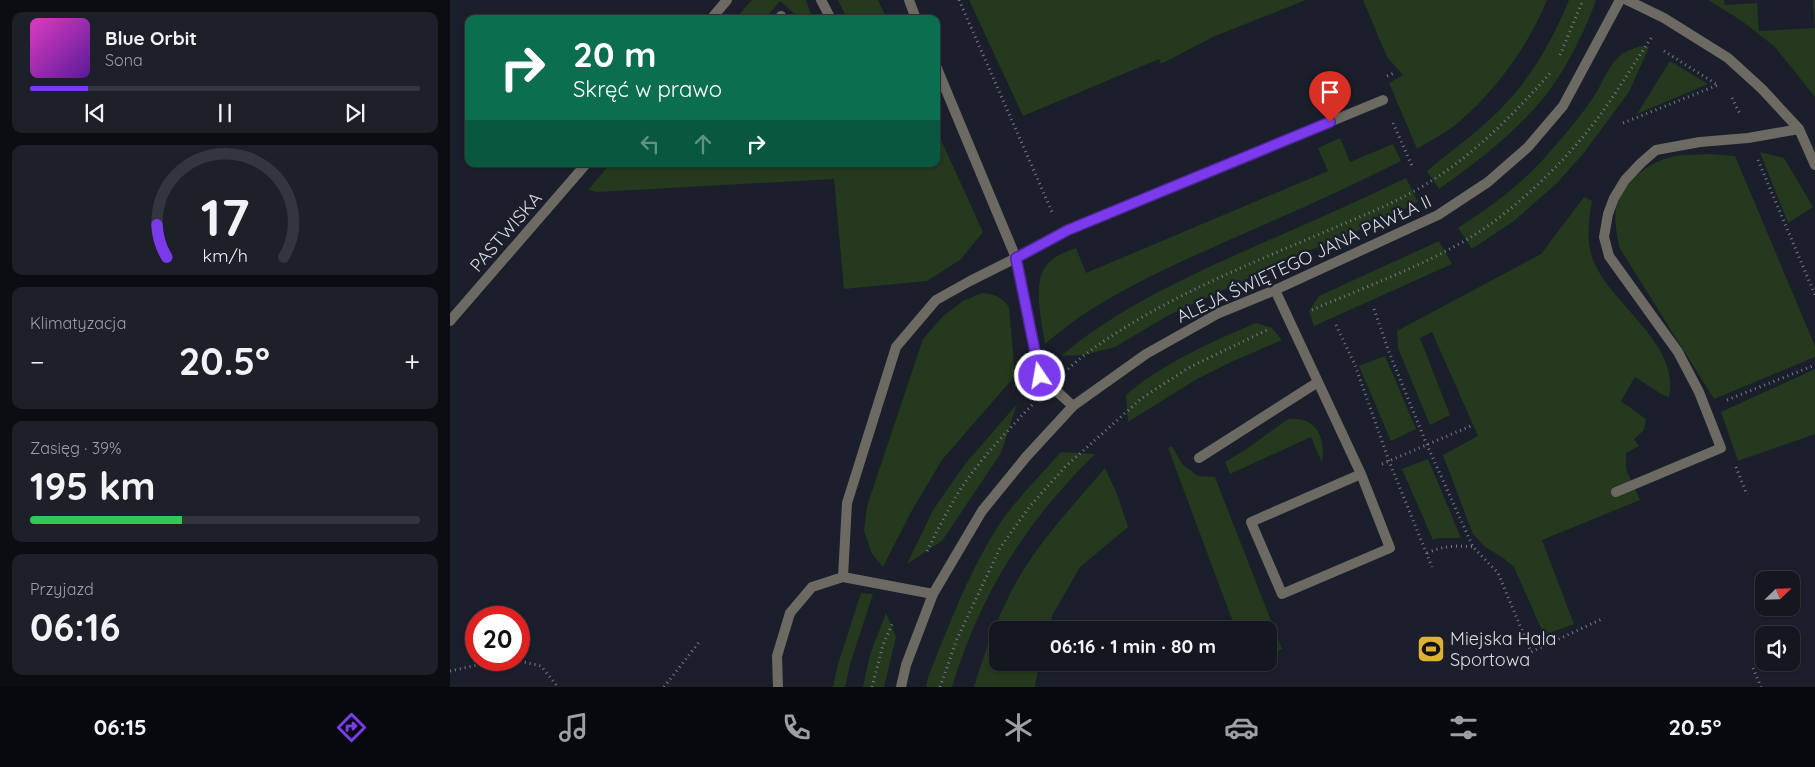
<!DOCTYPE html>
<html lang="pl">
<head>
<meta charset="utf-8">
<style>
	body { margin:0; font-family:Quicksand,sans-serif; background:#1d2029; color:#f1f3f6; height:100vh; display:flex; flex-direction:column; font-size:19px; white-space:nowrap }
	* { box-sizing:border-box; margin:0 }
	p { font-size:16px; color:#9d9fa5 }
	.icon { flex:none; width:28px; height:28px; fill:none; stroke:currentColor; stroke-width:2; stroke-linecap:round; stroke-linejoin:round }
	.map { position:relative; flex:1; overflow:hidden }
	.drawer { display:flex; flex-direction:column; gap:12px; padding:12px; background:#0b0d12; width:450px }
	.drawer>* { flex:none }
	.banner { position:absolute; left:15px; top:15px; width:475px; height:152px; border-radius:10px; box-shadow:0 1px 4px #0004,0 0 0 1px #33363e; background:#0b6e4f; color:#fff; overflow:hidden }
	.needle { width:32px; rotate:67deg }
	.fabs { position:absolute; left:1305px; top:571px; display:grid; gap:10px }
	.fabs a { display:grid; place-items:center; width:45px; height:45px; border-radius:10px; background:#141720; box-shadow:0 1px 4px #0004,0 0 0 1px #33363e; font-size:25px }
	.speed { position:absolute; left:15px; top:606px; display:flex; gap:10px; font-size:25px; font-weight:700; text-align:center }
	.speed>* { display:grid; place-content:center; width:65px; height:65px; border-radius:50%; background:#141720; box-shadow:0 1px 4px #0004,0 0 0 1px #33363e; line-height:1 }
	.speed .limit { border:8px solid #d22; background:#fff; color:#111 }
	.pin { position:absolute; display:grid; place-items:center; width:42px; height:42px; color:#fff; margin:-51px -21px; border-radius:50% 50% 50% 0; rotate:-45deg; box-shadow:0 0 5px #0007 }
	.pin .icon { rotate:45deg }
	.me { position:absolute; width:55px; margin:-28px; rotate:348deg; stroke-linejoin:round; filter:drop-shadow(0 0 4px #0008) }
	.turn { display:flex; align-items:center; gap:18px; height:105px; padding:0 25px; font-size:22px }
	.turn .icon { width:65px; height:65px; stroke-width:2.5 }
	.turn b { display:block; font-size:35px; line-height:42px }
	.lanes { display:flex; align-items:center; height:48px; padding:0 25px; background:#0003; justify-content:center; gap:25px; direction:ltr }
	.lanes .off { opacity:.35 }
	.big { font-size:38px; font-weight:700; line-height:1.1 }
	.drawer .widget { flex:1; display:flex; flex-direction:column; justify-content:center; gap:8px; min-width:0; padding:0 18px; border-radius:10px; background:#1d2029 }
	.drawer .dial { align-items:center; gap:0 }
	.dial svg { height:130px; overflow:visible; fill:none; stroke:#33363e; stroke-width:7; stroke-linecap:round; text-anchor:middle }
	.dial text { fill:#f1f3f6; stroke:none }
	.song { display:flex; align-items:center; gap:15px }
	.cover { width:60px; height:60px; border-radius:8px; background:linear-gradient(135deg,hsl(310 70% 55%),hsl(270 70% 35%)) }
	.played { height:5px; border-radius:2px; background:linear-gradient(90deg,#7c3aed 15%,#33363e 15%) }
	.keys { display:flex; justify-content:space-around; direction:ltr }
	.heat { display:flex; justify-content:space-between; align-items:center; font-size:28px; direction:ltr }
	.charge { height:8px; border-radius:4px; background:linear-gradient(90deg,#34c759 39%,#33363e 0) }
	.trip { position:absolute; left:539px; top:621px; width:288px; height:50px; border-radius:10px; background:#141720; box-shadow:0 1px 4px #0004,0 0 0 1px #33363e; font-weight:700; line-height:50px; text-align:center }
	.tab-bar { display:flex; height:80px; justify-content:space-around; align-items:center; background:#08090d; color:#9d9fa5 }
	.tab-bar .icon { width:35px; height:35px }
	.tab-bar .on { color:#7c3aed }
	.tab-bar b { font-size:22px; color:#f1f3f6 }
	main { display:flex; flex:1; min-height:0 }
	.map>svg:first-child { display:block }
	.green { fill:#24391d }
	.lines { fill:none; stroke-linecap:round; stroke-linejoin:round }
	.path { stroke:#777b86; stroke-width:3; stroke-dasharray:1 4; stroke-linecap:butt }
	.service { stroke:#6c6a63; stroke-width:10 }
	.minor { stroke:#6c6a63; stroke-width:10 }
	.route-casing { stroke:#51269a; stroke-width:12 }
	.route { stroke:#7c3aed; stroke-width:9 }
	.labels { text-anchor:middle; stroke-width:5; stroke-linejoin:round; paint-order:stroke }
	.street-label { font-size:18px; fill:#d9dce5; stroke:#1a1f2b }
	.poi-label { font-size:18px; fill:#d9dce5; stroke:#1a1f2b; text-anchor:start }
</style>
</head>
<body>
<main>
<section class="drawer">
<div class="widget">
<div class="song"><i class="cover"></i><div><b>Blue Orbit</b><p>Sona</p></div></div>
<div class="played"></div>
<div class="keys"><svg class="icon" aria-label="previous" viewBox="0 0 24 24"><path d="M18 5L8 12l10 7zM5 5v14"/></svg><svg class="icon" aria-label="pause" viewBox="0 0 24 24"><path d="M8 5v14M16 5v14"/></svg><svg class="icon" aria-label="next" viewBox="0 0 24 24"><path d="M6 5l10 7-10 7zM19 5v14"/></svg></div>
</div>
<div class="widget dial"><svg viewBox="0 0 100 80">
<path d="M14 69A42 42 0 1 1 86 69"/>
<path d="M14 69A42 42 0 0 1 8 49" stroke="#7c3aed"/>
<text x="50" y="56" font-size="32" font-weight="700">17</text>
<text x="50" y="72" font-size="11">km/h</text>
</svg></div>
<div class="widget"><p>Klimatyzacja</p>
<div class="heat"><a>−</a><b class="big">20.5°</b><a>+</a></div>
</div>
<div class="widget"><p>Zasięg · 39%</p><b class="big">195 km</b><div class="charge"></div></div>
<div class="widget"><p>Przyjazd</p><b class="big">06:16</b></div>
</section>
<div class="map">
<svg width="1365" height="687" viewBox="0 0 1365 687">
	<rect width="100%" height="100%" fill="#1a1f2b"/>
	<path class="green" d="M 302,0 L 356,0 L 363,19 L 350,19 L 330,1 L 315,19 L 285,19 Z
		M 388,0 L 428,0 L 437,19 L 397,19 Z
		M 519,0 L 856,0 L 765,36 L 711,64 L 709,59 L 573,116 Z
		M 913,0 L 1097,0 C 1079,45 1046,90 1009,122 C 997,132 981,140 967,149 L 939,83 L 953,75 L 937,57 Z
		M 1119,0 L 1146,0 C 1136,30 1112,77 1091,101 C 1062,135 1026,163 989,189 L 977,171 C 1004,148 1034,128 1058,101 C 1085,71 1104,37 1119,0 Z
		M 1258,0 L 1274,0 L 1275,5 L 1307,3 L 1309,31 L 1365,28 L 1363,0 L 1365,0 L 1365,97 L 1325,47 L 1292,21 Z
		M 1191,46 L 1199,47 L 1179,92 L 1133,154 L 1106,184 L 1064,221 L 1022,249 L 1008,228 C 1040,207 1071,185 1096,156 C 1114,136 1131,116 1146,93 C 1154,80 1160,62 1173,53 C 1179,50 1185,48 1191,46 Z
		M 1220,61 L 1258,84 L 1187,114 Z
		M 486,129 L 533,232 L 510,260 L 477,281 L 394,289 L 384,179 L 148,192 L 138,190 L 160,164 L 311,164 L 313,165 L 325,164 L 486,164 Z
		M 890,138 L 900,162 L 943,144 L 951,161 C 894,190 836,215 777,241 C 713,270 649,297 595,344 C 592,322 582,284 596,266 C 603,256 615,252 626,248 L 636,273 L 878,171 L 868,148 Z
		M 1310,152 L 1334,158 L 1363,207 L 1338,223 Z
		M 1259,154 L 1285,156 L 1365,346 L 1365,357 L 1264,399 L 1169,247 C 1167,233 1163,218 1167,205 C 1174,183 1195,165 1217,158 C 1229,154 1246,155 1259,154 Z
		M 956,178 L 968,202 L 931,221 L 851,254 L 719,315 L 665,347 L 634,355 L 611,356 C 671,305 745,273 817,241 C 864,221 910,200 956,178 Z
		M 1134,197 L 1142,201 C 1139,218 1136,240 1142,257 C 1158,304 1231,342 1219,397 L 1211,394 L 1185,377 L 1171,401 L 1196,419 L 1194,430 L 1184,439 L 1189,446 L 1176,453 L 1176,469 L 1190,500 L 1092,540 L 1124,624 L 1094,635 L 1064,567 L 1052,557 L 1035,547 L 1023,534 L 993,455 L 1028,436 L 982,332 L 970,338 L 1000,415 L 980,425 L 948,348 L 947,331 L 1091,254 Z
		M 989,241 L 1002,264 L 864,326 L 859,311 L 869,296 Z
		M 532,293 C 545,294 552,297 559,307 L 565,376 L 492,460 L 461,512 L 433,567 L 422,554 L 414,531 L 417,506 L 473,339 L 493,316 L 513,301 Z
		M 806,323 L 822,328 L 832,340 L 779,363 L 747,379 L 678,422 L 676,395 C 713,363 761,342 806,323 Z
		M 935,356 L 966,429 L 941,441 L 909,366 Z
		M 1365,369 L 1365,434 L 1288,461 L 1271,412 Z
		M 567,404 L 551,453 L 492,541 L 457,564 L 483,510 L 515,464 Z
		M 838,419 C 867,416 876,438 872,463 L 861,437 L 780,474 L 775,462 L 795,450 Z
		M 722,446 L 732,464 L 748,476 L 765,477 L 832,649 L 818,655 L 818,630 L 786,630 L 718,448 Z
		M 611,452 L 645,454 C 575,523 531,593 502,687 L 476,687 L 478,677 C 498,628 517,576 545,531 C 563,502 589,477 611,452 Z
		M 978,459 L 1011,538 L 987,538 L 983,540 L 952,469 Z
		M 655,468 L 667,494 L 678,527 L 630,567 L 603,614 L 597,630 L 548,630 L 548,662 L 589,663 L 585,687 L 524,687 C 534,654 546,621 562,590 C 585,545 623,506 655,468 Z
		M 411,593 L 423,594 L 401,661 L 395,687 L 383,687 L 388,664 Z
		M 436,613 L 446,637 L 434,687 L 413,687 L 420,655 Z"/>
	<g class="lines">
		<path class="path" d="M 509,0 L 602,212
			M 1214,51 L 1266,84
			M 1110,55 L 1133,0
			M 937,76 L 944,73
			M 1282,98 L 1290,114
			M 943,123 L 962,166
			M 1173,123 L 1268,85
			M 1308,160 L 1365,295
			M 924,309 L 939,352 L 977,445 L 1023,547 L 1048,573 L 1081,652 L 1154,618
			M 862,310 C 915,287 971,267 1021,237 C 1067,209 1122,155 1153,111 C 1170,87 1185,62 1201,38
			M 886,325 L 905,365 L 939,461 L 982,567
			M 618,369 C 640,349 664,334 689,319 C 751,283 818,256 884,228 C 914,215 945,203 973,186 C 1023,156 1063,115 1102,71
			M 1277,400 L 1365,365
			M 932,464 L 1023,425
			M 1286,467 L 1297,495
			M 477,551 C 489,527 501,503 516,481 C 536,453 560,428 584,403
			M 977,553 C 993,546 1006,545 1023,547
			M 65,660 L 91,666 L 108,687
			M 1303,668 L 1311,687
			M 0,671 L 50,660
			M 214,687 L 250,641
			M 422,687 L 433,645 L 443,622
			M 490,687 L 507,639 L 550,548 L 580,506 L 615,467 L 692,398 L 740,367 L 817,330"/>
		<path class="service" d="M 371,0 L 381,19
			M 459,0 L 466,19
			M 329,19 L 331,16
			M 486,66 L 566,258 L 590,376 L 623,406
			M 825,290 L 911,474 L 940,548 L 832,594 L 801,522 L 911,474
			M 749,458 L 868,382
			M 1166,492 L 1271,448 L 1249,392 L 1228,352 L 1159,256 L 1154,237 L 1158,214 L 1164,198 L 1175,180 L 1191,163 L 1206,150 L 1250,142 L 1298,138 L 1349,129
			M 393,577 L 397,503 L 446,347 L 486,300 L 520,281 L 566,258 L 618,230 L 933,100
			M 328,687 L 327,656 L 340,613 L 362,587 L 393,577 L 483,594"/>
		<path class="minor" d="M 1177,0 L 1214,18 L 1278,58 L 1312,89 L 1349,129 L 1365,165
			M 261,19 L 277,0
			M 0,321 L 136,164
			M 451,687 L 456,665 L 483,594 L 532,511 L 576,457 L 623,406 L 696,354 L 769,313 L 825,290 L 988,215 L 1038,182 L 1078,147 L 1113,106 L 1170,0"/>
	</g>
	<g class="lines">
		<g class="route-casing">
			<path id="route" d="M 590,376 L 566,258 L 618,230 L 880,122"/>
		</g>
		<use href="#route" class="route"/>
	</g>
	<defs>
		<g id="stadium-square" transform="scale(1.4375)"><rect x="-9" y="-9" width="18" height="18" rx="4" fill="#ddb133" stroke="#1a1f2b"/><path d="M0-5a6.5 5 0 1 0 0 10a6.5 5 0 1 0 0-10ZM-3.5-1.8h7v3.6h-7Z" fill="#111"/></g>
	</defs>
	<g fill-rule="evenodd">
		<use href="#stadium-square" x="981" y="649"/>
	</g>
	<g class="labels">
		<g class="street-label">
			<text transform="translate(56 232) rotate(-49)" y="6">PASTWISKA</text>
			<text transform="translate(854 259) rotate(-25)" y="6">ALEJA ŚWIĘTEGO JANA PAWŁA II</text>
		</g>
		<g class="poi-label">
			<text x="1000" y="645">Miejska Hala<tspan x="1000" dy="21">Sportowa</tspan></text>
		</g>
	</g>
</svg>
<div class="fabs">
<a><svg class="needle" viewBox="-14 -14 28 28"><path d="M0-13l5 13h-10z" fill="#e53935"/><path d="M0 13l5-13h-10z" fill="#9d9fa5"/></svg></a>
<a><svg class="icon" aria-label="sound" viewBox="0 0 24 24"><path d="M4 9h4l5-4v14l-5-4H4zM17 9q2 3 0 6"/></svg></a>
</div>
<div class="speed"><div class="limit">20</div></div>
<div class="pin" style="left:880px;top:122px;background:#d93025"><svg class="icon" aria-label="arrive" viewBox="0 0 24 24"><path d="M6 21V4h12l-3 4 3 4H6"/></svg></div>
<svg class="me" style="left:590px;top:376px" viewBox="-20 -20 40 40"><circle r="17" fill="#7c3aed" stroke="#fff" stroke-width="3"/><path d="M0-11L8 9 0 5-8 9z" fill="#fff"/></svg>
<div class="trip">06:16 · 1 min · 80 m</div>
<div class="banner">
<div class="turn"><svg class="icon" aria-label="right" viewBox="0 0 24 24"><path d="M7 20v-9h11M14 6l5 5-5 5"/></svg><div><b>20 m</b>Skręć w prawo</div></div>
<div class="lanes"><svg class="icon off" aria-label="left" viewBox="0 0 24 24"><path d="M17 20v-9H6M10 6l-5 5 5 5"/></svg><svg class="icon off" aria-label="ahead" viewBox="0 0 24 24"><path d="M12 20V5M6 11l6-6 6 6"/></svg><svg class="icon" aria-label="right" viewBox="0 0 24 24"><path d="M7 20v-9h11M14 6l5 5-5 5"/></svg></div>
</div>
</div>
</main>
<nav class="tab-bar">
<b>06:15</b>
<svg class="icon on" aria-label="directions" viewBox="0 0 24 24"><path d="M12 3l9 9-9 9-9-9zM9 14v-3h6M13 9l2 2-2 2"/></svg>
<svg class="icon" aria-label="music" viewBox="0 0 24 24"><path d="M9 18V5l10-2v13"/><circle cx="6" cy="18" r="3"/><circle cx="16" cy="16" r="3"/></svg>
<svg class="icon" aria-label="phone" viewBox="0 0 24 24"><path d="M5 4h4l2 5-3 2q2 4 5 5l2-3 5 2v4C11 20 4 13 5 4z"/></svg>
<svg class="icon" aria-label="climate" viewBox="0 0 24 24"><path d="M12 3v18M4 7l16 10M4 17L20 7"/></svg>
<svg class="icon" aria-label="car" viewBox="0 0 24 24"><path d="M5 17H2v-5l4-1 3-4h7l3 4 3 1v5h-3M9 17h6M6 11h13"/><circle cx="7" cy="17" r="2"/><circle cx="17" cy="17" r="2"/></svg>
<svg class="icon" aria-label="filters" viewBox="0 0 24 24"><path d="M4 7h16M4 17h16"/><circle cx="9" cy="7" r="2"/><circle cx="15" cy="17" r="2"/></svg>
<b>20.5°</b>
</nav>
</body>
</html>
